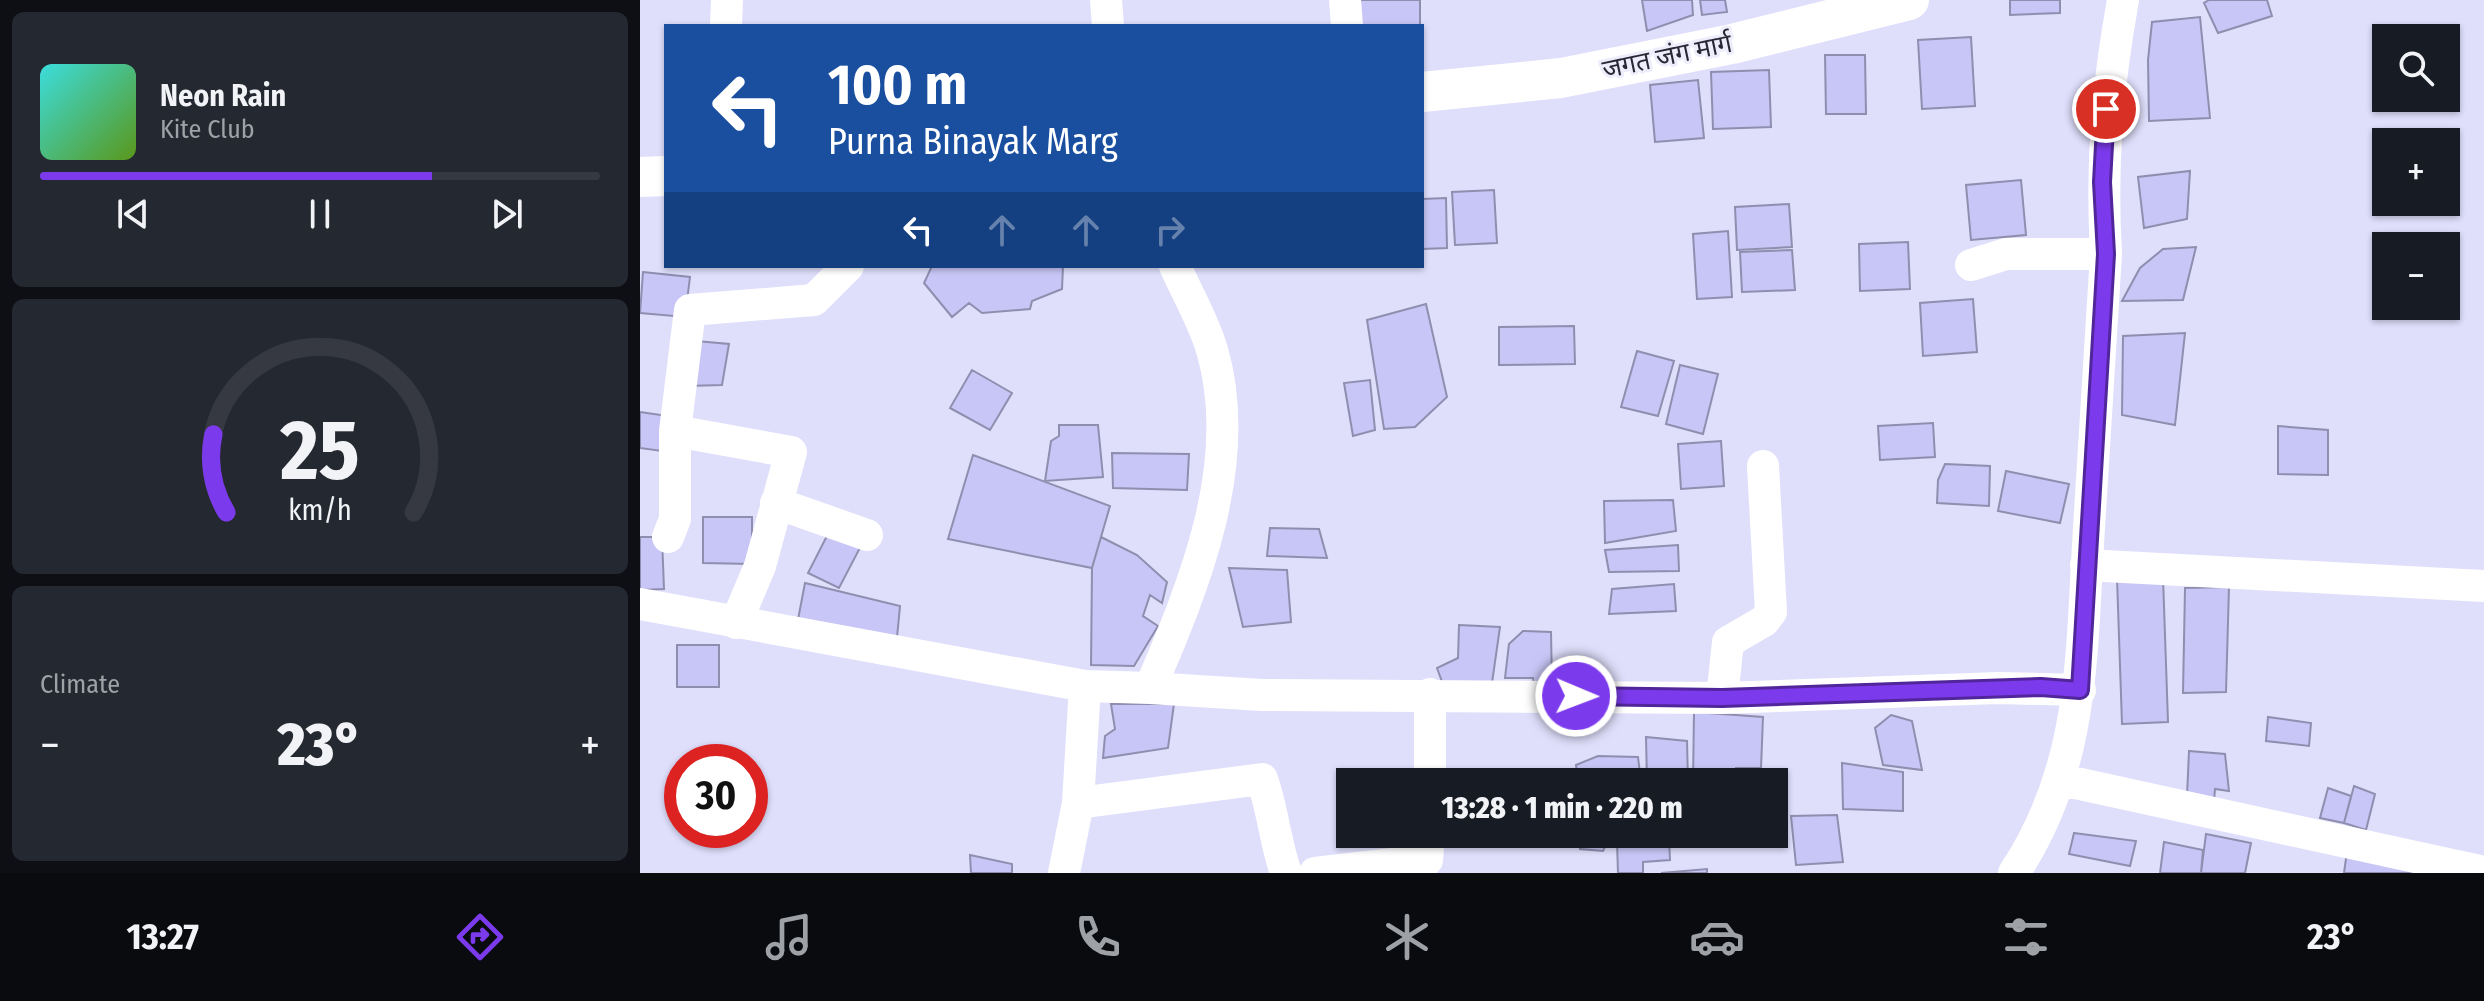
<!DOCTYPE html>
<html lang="en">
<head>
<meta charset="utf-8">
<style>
	body { margin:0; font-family:"Fira Sans Condensed","Noto Sans Devanagari",sans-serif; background:#242831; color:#f1f3f6; height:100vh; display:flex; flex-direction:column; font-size:30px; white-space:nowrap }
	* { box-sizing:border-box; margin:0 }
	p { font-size:26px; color:#9ea1a6 }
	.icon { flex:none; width:44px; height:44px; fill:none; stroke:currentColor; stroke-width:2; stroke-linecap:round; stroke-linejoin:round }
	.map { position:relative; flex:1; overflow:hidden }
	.sheet { display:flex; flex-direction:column; gap:12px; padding:12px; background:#0d0f14; width:640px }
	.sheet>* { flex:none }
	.top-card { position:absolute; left:24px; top:24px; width:760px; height:244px; border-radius:0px; box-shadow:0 2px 6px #0004; background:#1a4fa0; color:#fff; overflow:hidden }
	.controls { position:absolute; left:1732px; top:24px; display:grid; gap:16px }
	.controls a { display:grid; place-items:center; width:88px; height:88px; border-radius:0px; background:#171b24; box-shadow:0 2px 6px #0004; font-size:40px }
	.speed { position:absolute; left:24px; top:744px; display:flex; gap:16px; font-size:40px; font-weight:700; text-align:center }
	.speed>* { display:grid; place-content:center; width:104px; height:104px; border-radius:50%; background:#171b24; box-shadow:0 2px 6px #0004; line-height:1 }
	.speed .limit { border:12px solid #d22; background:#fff; color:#111 }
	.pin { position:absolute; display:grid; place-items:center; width:68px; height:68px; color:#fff; margin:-34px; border:4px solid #fff; border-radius:50%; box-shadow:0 2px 8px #0007 }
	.me { position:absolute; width:88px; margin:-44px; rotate:91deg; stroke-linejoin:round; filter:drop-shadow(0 0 6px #0008) }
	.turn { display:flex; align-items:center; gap:28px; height:168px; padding:0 32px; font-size:36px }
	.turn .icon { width:104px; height:104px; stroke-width:2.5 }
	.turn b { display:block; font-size:56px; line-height:68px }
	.lanes { display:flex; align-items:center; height:76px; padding:0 32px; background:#0003; justify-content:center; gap:40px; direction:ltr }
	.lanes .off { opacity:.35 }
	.big { font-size:60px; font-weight:800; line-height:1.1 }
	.sheet .tile { flex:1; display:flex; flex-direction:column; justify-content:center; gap:12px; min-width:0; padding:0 28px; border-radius:12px; background:#242831 }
	.sheet .dial { align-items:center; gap:0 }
	.dial svg { height:208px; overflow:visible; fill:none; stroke:#363941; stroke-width:7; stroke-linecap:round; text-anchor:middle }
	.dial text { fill:#f1f3f6; stroke:none }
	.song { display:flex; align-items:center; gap:24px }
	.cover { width:96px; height:96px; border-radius:12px; background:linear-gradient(135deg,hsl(180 70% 55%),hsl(90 70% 35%)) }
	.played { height:8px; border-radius:4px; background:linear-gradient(90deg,#7c3aed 70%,#363941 70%) }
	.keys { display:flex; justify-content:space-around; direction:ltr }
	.heat { display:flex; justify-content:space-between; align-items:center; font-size:44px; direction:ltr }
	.trip { position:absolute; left:696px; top:768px; width:452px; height:80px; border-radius:0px; background:#171b24; box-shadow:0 2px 6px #0004; font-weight:800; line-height:80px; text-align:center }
	.tabs { display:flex; height:128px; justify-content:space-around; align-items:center; background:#090b0e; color:#9ea1a6 }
	.tabs .icon { width:56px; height:56px }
	.tabs .on { color:#7c3aed }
	.tabs b { font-size:36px; color:#f1f3f6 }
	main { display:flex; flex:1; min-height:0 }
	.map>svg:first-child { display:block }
	.building { fill:#c8c6f6; stroke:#8f8eaf; stroke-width:2 }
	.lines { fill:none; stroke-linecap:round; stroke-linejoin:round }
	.minor { stroke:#fff; stroke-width:32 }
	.tertiary { stroke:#fff; stroke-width:40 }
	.route-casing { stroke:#51269a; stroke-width:20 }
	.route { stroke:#7c3aed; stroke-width:14 }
	.labels { text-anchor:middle; stroke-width:6; stroke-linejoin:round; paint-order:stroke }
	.street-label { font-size:26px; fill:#282835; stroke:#ededfb }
</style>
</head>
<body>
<main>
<section class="sheet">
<div class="tile">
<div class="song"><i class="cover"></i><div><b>Neon Rain</b><p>Kite Club</p></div></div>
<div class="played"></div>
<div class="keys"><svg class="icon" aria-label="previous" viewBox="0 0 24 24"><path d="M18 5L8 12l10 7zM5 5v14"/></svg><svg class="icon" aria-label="pause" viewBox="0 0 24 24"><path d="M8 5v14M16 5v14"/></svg><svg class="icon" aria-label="next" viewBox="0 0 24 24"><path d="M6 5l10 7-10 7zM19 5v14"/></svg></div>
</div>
<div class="tile dial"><svg viewBox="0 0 100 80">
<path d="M14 69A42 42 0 1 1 86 69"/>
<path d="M14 69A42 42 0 0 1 9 39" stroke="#7c3aed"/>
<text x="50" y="56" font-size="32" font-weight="700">25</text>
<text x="50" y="72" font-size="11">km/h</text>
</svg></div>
<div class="tile"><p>Climate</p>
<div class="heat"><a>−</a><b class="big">23°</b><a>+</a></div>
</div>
</section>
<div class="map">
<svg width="1844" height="873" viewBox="0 0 1844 873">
	<rect width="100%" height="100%" fill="#dfdefb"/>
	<path class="building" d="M 715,0 L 780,0 L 780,26 L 718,26 Z
		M 1002,0 L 1052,0 L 1053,15 L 1007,31 Z
		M 1060,0 L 1085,0 L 1087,12 L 1062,15 Z
		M 1370,0 L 1420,0 L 1420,13 L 1370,15 Z
		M 1569,0 L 1627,0 L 1632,16 L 1578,33 L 1564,3 Z
		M 1560,17 L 1570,118 L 1509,121 L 1508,60 L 1512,22 Z
		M 1331,37 L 1335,106 L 1282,109 L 1278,40 Z
		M 1185,55 L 1225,55 L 1226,114 L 1186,114 Z
		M 1129,70 L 1131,127 L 1073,129 L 1071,72 Z
		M 1058,80 L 1064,138 L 1015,142 L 1010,85 Z
		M 1550,171 L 1547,219 L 1504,228 L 1498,177 Z
		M 1381,180 L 1386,235 L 1331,240 L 1326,185 Z
		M 854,190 L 857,243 L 815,245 L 812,192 Z
		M 806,198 L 807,248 L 782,249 L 782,199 Z
		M 1149,204 L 1152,247 L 1097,250 L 1095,207 Z
		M 1088,231 L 1092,297 L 1057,299 L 1053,234 Z
		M 1268,242 L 1270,289 L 1220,291 L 1219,244 Z
		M 1556,247 L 1543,300 L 1482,301 L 1500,268 L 1523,249 Z
		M 1152,250 L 1155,290 L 1102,292 L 1100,252 Z
		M 292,266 L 423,266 L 422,289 L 392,301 L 390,309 L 342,313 L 329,303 L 312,317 L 284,283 Z
		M 3,272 L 50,277 L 45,317 L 0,313 Z
		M 1333,299 L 1337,352 L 1283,356 L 1280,303 Z
		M 786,304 L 807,397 L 775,427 L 744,429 L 727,320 Z
		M 934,326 L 935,364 L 859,365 L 859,327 Z
		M 1545,333 L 1535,425 L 1482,415 L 1483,336 Z
		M 56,341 L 89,344 L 82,385 L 46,386 Z
		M 997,351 L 1034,361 L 1018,416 L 981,407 Z
		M 1040,365 L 1078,374 L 1063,434 L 1026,424 Z
		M 332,370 L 372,393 L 350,430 L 310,408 Z
		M 730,380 L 735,430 L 713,436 L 704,383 Z
		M 0,412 L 28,416 L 22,451 L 0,448 Z
		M 1293,423 L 1295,457 L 1240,460 L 1238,426 Z
		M 419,425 L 458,425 L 463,477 L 405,481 L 411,441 L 419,436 Z
		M 1638,426 L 1688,430 L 1688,475 L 1638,474 Z
		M 1081,441 L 1084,486 L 1041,489 L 1038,444 Z
		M 472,453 L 549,454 L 547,490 L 473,488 Z
		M 333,455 L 470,506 L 452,568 L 308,539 Z
		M 1305,464 L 1350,466 L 1349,506 L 1297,503 L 1298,480 Z
		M 1366,471 L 1429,484 L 1420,523 L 1358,511 Z
		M 1033,500 L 1036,531 L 965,543 L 964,501 Z
		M 63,517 L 112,517 L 112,564 L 63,563 Z
		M 192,526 L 223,542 L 199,588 L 168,573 Z
		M 630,528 L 679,529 L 687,558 L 627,556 Z
		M 0,537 L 22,537 L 24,589 L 0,590 Z
		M 461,537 L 497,555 L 527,582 L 522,603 L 510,595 L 503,616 L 518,626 L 494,666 L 451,665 L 452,568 Z
		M 1038,545 L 1039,571 L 969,572 L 965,550 Z
		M 589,568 L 647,570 L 651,622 L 603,627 Z
		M 1523,577 L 1528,722 L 1482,724 L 1477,578 Z
		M 165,583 L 260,606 L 256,648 L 156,630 Z
		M 1034,584 L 1036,611 L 969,614 L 972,589 Z
		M 1589,587 L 1586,692 L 1543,693 L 1545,588 Z
		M 819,625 L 860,627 L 852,683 L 804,687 L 797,668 L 818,658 Z
		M 883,631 L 911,632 L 912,685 L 894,687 L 893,678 L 865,678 L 869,644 Z
		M 37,645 L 79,645 L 79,687 L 37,687 Z
		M 471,704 L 534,704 L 528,748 L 463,758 L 465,736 L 475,729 Z
		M 1054,712 L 1123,717 L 1121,768 L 1096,768 L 1096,782 L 1053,782 Z
		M 1251,715 L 1272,721 L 1282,770 L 1243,765 L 1235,728 Z
		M 1628,717 L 1671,723 L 1669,746 L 1626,741 Z
		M 1006,737 L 1047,741 L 1048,782 L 1007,782 Z
		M 1549,751 L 1585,754 L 1589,791 L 1575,789 L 1574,801 L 1547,796 Z
		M 958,756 L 998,757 L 1001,782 L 938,782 L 936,765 Z
		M 1202,763 L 1263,772 L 1263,811 L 1203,809 Z
		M 1714,786 L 1735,794 L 1726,830 L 1704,823 Z
		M 1688,788 L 1711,796 L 1704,823 L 1680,818 Z
		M 1197,815 L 1203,862 L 1156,865 L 1151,816 Z
		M 1434,833 L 1496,841 L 1490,866 L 1429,854 Z
		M 941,834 L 971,834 L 963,851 L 940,849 Z
		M 1566,834 L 1611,843 L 1605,873 L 1561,873 Z
		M 1029,840 L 1030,860 L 1003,862 L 1003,873 L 978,873 L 977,842 Z
		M 1524,842 L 1563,850 L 1561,873 L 1520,873 Z
		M 1708,844 L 1810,873 L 1704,873 Z
		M 330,855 L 372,864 L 372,873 L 331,873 Z
		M 1067,869 L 1067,873 L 1021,873 Z"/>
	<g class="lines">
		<path class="minor" d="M 466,0 L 468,26
			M 705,0 L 707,26
			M 86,26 L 87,0
			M 1331,265 L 1366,254 L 1466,254
			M 136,503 L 227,535
			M 28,537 L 35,519 L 35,431
			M 1446,565 L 1844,586
			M 0,604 L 445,686
			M 96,623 L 120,566 L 151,452 L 35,431 L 50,310 L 174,300 L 208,266
			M 510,688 L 622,695 L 1082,698 L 1358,688 L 1440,690
			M 790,694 L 790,782
			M 1082,698 L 1088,642 L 1124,621 L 1131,612 L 1123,466
			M 1422,780 L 1844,872
			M 438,803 L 622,779 C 633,810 635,842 646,873
			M 424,873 L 438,803 L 445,686 L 510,688 C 554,586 605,463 572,350 C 564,322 547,293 535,266
			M 675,873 L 787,860 L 789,834
			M 1374,873 C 1446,765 1441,651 1449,528 C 1454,436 1460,345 1466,254 C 1461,164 1467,89 1483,0"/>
		<path class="tertiary" d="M 782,92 L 921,78 L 1092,44 L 1269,0
			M 0,177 L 26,176"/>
	</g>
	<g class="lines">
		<g class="route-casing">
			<path id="route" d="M 936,696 L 1082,698 L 1401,687 L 1440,690 L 1466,254 L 1462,182 L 1466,109"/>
		</g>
		<use href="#route" class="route"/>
	</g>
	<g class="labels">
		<g class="street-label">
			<text transform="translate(1027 56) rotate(-12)" y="9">जगत जंग मार्ग</text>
		</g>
	</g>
</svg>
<div class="controls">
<a><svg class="icon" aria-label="search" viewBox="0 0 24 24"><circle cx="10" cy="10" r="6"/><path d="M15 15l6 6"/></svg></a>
<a>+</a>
<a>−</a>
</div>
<div class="speed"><div class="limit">30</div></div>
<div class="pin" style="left:1466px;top:109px;background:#d93025"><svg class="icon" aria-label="arrive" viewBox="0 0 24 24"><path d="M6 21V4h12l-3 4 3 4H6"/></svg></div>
<svg class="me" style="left:936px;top:696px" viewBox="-20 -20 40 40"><circle r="17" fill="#7c3aed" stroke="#fff" stroke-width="3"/><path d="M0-11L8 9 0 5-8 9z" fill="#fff"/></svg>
<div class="trip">13:28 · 1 min · 220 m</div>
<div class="top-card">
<div class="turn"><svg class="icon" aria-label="left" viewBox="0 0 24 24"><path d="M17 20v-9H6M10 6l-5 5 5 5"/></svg><div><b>100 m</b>Purna Binayak Marg</div></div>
<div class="lanes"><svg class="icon" aria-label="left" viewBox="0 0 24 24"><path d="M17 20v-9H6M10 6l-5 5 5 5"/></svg><svg class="icon off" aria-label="ahead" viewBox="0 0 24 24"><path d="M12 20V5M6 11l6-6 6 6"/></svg><svg class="icon off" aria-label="ahead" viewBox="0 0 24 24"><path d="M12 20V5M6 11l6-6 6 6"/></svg><svg class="icon off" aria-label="right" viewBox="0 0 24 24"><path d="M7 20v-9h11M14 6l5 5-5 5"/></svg></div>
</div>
</div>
</main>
<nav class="tabs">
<b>13:27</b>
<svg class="icon on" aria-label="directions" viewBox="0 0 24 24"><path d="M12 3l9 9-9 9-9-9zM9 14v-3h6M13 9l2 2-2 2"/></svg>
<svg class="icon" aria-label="music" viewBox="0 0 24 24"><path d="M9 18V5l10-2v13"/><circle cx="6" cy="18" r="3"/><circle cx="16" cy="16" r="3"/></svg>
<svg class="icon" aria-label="phone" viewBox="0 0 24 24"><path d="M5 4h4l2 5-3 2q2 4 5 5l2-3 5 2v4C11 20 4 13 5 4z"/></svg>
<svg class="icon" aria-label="climate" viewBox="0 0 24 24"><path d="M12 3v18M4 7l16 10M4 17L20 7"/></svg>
<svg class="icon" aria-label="car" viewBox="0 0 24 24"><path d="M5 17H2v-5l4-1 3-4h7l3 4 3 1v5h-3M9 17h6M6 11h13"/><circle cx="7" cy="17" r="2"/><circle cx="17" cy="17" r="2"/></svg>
<svg class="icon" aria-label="filters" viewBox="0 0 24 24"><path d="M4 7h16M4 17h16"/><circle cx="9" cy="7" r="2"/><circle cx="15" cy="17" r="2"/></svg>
<b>23°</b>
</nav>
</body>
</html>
